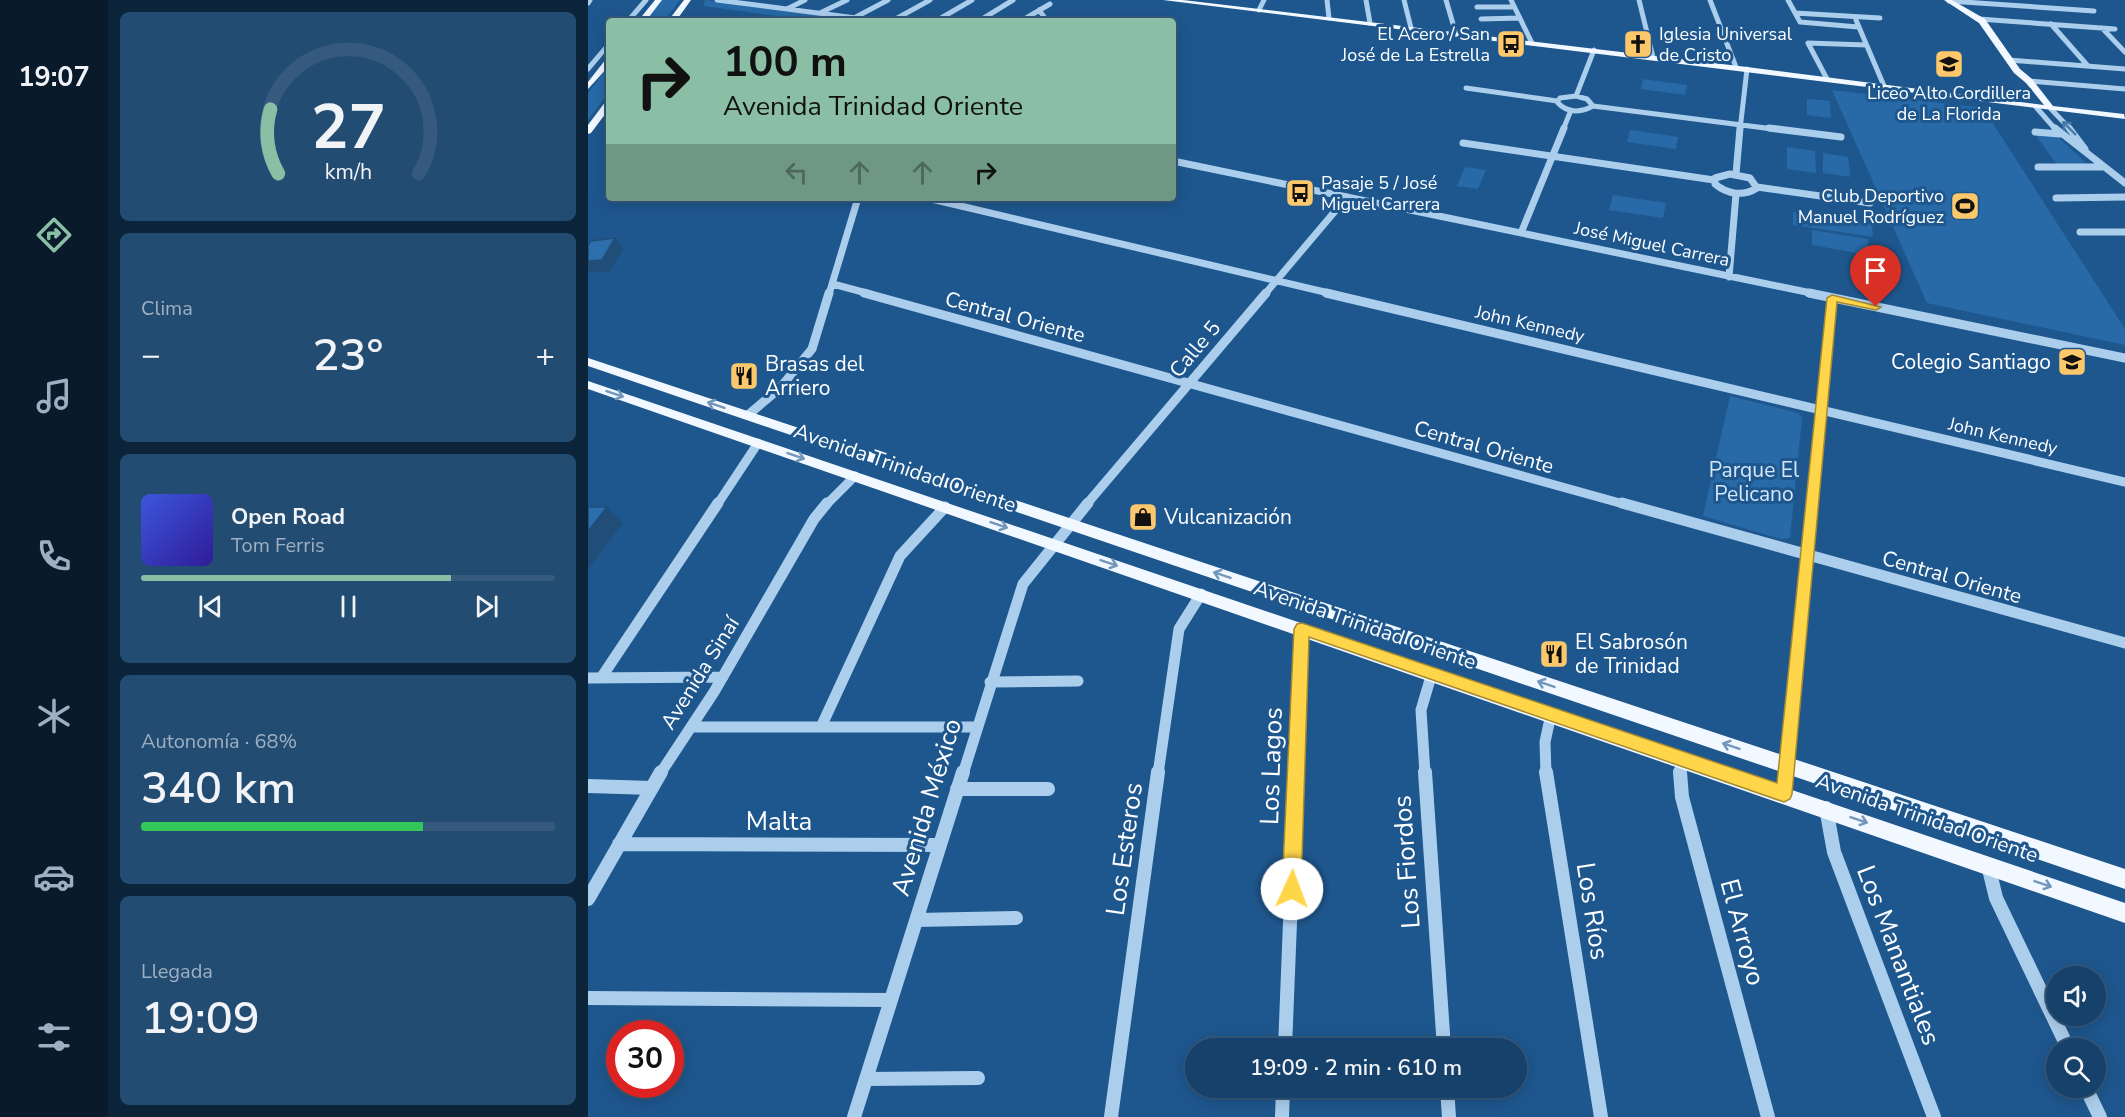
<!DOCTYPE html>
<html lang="es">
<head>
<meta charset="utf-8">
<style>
	body { margin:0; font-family:"Nunito Sans",sans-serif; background:#234c72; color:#f1f3f6; height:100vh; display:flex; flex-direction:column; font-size:22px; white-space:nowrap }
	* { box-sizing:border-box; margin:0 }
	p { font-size:20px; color:#9eafc1 }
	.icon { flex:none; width:33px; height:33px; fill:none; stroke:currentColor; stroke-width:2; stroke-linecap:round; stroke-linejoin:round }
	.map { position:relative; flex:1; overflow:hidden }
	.panel { display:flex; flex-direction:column; gap:12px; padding:12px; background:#0c243a; width:480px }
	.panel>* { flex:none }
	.banner { position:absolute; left:18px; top:18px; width:570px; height:183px; border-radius:6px; box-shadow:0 3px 15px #0003,0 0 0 2px #355a7e; background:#8abfa5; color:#111; overflow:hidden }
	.buttons { position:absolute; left:1458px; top:966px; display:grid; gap:12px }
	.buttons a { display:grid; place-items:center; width:60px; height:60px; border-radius:50%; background:#16416a; box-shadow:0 3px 15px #0003,0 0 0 2px #355a7e; font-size:30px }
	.speed { position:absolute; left:18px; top:1020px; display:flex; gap:12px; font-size:30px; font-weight:700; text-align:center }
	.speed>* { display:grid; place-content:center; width:78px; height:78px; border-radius:50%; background:#16416a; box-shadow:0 3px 15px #0003,0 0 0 2px #355a7e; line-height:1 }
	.speed .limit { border:9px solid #d22; background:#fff; color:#111 }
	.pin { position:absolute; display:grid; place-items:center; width:51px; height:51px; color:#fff; margin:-62px -26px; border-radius:50% 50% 50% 0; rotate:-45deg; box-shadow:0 0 6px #0007 }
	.pin .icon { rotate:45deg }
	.me { position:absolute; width:66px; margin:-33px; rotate:2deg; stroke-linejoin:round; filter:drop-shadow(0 0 4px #0008) }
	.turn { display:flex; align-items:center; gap:21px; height:126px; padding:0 18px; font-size:27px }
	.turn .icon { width:78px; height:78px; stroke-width:2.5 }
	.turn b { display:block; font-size:42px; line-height:51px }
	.lanes { display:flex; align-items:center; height:57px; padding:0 18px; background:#0003; justify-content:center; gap:30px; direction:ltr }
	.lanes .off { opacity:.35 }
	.big { font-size:45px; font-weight:600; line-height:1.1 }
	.panel .card { flex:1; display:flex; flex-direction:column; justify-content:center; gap:9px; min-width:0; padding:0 21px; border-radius:9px; background:#234c72 }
	.panel .dial { align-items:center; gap:0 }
	.dial svg { height:156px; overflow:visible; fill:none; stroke:#355a7e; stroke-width:7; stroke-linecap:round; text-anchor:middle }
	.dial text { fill:#f1f3f6; stroke:none }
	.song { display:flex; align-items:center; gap:18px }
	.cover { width:72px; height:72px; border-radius:9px; background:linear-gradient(135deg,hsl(230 70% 55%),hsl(250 70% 35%)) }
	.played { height:6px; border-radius:3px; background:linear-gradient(90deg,#8abfa5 75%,#355a7e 75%) }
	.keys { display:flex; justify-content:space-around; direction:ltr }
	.heat { display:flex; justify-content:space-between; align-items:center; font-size:33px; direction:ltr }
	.charge { height:9px; border-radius:4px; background:linear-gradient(90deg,#34c759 68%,#355a7e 0) }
	.trip { position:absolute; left:597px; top:1038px; width:342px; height:60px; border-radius:30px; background:#16416a; box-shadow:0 3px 15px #0003,0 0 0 2px #355a7e; font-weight:600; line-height:60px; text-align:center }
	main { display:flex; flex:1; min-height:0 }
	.tab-bar { display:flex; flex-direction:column; width:108px; justify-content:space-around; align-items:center; background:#091a2a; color:#9eafc1 }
	.tab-bar .icon { width:42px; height:42px }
	.tab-bar .active { color:#8abfa5 }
	.tab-bar b { font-size:27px; color:#f1f3f6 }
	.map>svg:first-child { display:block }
	.green { fill:#276aa7 }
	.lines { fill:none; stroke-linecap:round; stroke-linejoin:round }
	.minor-far4 { stroke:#acceed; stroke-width:5 }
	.minor-far3 { stroke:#acceed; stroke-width:7 }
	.minor-far2 { stroke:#acceed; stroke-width:9 }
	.minor-far1 { stroke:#acceed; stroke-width:11 }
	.minor { stroke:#acceed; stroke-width:14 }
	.major { fill:#f2f8ff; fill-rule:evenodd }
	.shaded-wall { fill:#204e78 }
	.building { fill:#2d6fac; stroke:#204e78; stroke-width:1.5 }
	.oneway { stroke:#497baa }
	.oneway2 { stroke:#7397bb }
	.route { fill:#ffd54a; stroke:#a68a30; stroke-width:1.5 }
	.labels { text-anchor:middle; stroke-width:6; stroke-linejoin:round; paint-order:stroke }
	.far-poi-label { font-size:18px; fill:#fff; stroke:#1e578e; text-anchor:end }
	.far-street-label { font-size:18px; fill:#fff; stroke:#1e578e }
	.street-label { font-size:21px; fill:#fff; stroke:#1e578e }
	.poi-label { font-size:21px; fill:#fff; stroke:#1e578e; text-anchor:start }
	.park-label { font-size:21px; fill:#d2e6f9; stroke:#1e578e }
	.near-street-label { font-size:26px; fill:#fff; stroke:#1e578e }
</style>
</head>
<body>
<main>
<nav class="tab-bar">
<b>19:07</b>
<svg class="icon active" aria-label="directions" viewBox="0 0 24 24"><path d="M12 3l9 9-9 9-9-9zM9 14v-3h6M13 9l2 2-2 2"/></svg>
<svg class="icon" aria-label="music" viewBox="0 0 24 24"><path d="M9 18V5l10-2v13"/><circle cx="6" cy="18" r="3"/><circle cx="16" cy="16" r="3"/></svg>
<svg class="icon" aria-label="phone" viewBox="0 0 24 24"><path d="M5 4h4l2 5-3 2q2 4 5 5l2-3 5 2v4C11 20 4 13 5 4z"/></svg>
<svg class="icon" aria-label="climate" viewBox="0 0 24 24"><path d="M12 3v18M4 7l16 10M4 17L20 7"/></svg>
<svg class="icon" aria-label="car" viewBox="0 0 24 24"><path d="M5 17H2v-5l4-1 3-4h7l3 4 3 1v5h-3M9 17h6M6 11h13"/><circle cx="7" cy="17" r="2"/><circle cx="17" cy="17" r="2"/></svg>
<svg class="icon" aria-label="filters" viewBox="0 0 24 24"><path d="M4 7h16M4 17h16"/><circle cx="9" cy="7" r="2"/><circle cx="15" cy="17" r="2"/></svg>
</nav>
<section class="panel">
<div class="card dial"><svg viewBox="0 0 100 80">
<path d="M14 69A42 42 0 1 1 86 69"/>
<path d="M14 69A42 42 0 0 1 10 36" stroke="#8abfa5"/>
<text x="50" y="56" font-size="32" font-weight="700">27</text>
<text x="50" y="72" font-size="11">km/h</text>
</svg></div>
<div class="card"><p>Clima</p>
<div class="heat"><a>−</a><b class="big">23°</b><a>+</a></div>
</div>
<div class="card">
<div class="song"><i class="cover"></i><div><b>Open Road</b><p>Tom Ferris</p></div></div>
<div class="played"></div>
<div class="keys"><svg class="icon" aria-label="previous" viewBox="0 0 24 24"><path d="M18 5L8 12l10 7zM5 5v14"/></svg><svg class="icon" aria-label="pause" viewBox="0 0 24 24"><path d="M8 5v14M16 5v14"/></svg><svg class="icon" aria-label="next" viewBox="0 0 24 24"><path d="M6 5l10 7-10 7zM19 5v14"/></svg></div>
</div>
<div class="card"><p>Autonomía · 68%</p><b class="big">340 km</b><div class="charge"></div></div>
<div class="card"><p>Llegada</p><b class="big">19:09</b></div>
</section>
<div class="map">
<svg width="1537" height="1117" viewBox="0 0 1537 1117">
	<rect width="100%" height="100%" fill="#1e578e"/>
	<path class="green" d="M 74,0 L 92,0 L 76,21 L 58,21 Z
		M 117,0 L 275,21 L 226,21 L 115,6 Z
		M 17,71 L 21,71 L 21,92 L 0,120 L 0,93 Z
		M 1055,79 L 1099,85 L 1097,95 L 1053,89 Z
		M 1244,90 L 1395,108 L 1537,329 L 1537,345 L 1339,303 Z
		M 1219,99 L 1242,101 L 1243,118 L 1219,115 Z
		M 1042,130 L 1090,137 L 1088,149 L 1039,142 Z
		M 1447,134 L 1468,135 L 1500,165 L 1469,165 Z
		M 1199,147 L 1227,151 L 1228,173 L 1199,169 Z
		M 1235,153 L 1260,157 L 1262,177 L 1235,173 Z
		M 877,167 L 898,170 L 890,189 L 869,186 Z
		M 1025,195 L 1078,203 L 1075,218 L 1021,210 Z
		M 1205,212 L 1284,224 L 1285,237 L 1205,225 Z
		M 1224,230 L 1280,239 L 1280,255 L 1224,245 Z
		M 1142,396 L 1210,413 L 1214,418 L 1202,538 L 1193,539 L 1115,516 Z"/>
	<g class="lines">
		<path class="minor-far4" d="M 129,0 L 291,21
			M 739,0 L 741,18
			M 778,0 L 782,23
			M 816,0 L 823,28
			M 858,0 L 868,34
			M 923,0 L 944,43
			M 1051,0 L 1065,57
			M 1122,0 L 1148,67
			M 1200,0 L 1212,22 L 1270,27
			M 1361,1 L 1506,11
			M 0,3 L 2,0
			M 889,7 L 926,7
			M 199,9 L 217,0
			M 451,10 L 459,21
			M 671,10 L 676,0
			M 232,13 L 259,0
			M 1207,13 L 1292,18
			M 266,18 L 300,0
			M 893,19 L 932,18
			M 1391,19 L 1527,29
			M 1268,20 L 1296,86
			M 40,21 L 58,0
			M 304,21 L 342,0
			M 348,21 L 384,0
			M 391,21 L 425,0
			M 433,21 L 462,4
			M 1463,24 L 1500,66
			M 1514,28 L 1537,52
			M 1421,60 L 1537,69
			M 0,69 L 21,44
			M 1239,79 L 1220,43 L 1278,45
			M 1441,81 L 1537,89
			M 878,88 L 969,101
			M 988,96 L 999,99 L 1005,106 C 992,113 979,113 969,102 L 972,98 Z
			M 988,96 L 1006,50
			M 1005,106 L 1193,130
			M 1448,107 L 1468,130
			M 1463,109 L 1483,130
			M 975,130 L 983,110
			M 1152,130 L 1159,69"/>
		<path class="minor-far3" d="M 1181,128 L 1253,137
			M 1467,128 L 1537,183
			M 1481,128 L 1497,149
			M 1447,132 L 1472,134
			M 875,143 L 1126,180
			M 585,161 L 1228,294
			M 1450,167 L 1516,167
			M 1142,174 L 1162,178 L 1169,188 C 1155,197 1139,194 1127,184 L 1127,178 Z
			M 1148,174 L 1152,128
			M 1169,187 L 1282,203
			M 339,198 L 745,294
			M 1468,198 L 1537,197
			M 1492,232 L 1537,232
			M 933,233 L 976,128
			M 1141,277 L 1148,194
			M 245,284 L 282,294
			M 241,294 L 270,198
			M 677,294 L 759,197"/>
		<path class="minor-far2" d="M 276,293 L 1039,505
			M 738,293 L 1537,482
			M 1221,293 L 1537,358
			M 160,415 L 192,388 L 224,349 L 241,293
			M 129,505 L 170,443
			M 238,505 L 267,476
			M 498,505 L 678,293
			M 1224,505 L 1244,298"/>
		<path class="minor-far1" d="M 1034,503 L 1537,643
			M 0,678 L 135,677
			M 13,678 L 130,503
			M 402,682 L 490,681
			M 103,727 L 388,727
			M 233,727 L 312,556 L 357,507
			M 72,774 L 126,692 L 226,519 L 239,503
			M 375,774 L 435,584 L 500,503
			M 570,774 L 591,629 L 613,594
			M 708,774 L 714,629
			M 837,774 L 833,710 L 844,673
			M 958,774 L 957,742 L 963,714
			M 1092,774 L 1093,758
			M 1198,774 L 1224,503"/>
		<path class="minor" d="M 837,772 L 856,1048
			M 958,772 L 1013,1117
			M 1092,772 L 1094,797 L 1180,1117
			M 0,786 L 64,788
			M 369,789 L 460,789
			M 1196,794 L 1198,772
			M 1238,808 L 1246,852 L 1346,1117
			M 31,844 L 351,845
			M 1400,865 L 1408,898 L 1480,1048
			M 0,899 L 73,772
			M 328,920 L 428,918
			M 0,998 L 302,1000
			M 697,1048 L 708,772
			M 278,1079 L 390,1078
			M 859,1088 L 861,1117
			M 1498,1088 L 1512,1117
			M 266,1117 L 375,772
			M 523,1117 L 570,772
			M 694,1117 L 695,1088"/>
		<path class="major" d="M 67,0 L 74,0 L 58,21 L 50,21 Z
			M 96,0 L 103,0 L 88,21 L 80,21 Z
			M 575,0 L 595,0 L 1159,67 L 1456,105 L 1438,83 L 1426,73 L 1391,23 L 1356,0 L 1364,0 L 1397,19 L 1432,69 L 1444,79 L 1465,106 L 1536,114 L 1537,119 Z
			M 18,59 L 21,59 L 21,66 L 0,89 L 0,82 Z
			M 18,101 L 21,101 L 21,109 L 3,133 L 0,134 L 0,125 Z
			M 0,358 L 1537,869 L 1537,889 L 0,366 Z
			M 0,381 L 1537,903 L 1537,923 L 0,389 Z"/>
	</g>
	<path class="shaded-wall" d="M 27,238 L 35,249 L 22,271 L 0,273 L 0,261 Z
		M 19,507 L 35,523 L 0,569 L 0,531 Z"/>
	<path class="building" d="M 27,238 L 14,260 L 0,261 L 0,245 L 3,241 Z
		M 0,507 L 19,507 L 0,531 Z"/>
	<defs><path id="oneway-shaft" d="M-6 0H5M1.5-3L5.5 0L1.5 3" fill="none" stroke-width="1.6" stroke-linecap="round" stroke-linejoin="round" transform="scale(1.5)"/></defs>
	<use class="oneway" href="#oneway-shaft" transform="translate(1481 128) rotate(-135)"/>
	<g class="oneway2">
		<use href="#oneway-shaft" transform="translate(27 394) rotate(19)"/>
		<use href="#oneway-shaft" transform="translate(128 405) rotate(-161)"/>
		<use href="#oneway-shaft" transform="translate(208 456) rotate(19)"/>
		<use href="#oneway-shaft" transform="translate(411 525) rotate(19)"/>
		<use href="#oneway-shaft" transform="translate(521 563) rotate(19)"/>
		<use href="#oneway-shaft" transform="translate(634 575) rotate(-161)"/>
		<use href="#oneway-shaft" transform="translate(958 684) rotate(-161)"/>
		<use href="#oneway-shaft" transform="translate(1143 746) rotate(-161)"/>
		<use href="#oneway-shaft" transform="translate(1271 820) rotate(19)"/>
		<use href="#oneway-shaft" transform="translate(1455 884) rotate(19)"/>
	</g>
	<path class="route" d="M 1244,295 L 1293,307 L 1288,310 L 1249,302 L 1204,794 L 1202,799 L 1196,802 L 721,637 L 713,889 L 710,896 L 704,898 L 697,896 L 694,889 L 706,629 L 709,624 L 714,623 L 1189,783 L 1239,298 Z"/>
	<defs>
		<g id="bus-square" transform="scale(1.5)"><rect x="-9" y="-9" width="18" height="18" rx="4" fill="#fcc86b" stroke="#1e578e"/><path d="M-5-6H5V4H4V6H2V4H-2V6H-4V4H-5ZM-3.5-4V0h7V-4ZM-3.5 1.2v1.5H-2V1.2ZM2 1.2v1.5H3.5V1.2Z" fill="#111"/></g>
		<g id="church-square" transform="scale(1.5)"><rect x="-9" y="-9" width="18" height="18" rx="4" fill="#fcc86b" stroke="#1e578e"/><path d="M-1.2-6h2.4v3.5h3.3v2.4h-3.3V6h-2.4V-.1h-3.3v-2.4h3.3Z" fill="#111"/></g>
		<g id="school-square" transform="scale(1.5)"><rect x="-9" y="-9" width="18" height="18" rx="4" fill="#fcc86b" stroke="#1e578e"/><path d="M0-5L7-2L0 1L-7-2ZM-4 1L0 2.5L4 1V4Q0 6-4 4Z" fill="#111"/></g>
		<g id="stadium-square" transform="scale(1.5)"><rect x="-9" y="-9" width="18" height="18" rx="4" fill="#fcc86b" stroke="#1e578e"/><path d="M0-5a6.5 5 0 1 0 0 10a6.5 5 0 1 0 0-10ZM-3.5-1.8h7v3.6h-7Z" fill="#111"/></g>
		<g id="restaurant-square" transform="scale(1.5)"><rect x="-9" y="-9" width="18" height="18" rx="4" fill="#fcc86b" stroke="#1e578e"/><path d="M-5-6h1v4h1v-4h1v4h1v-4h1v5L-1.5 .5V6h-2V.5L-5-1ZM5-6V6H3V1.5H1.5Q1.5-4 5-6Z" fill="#111"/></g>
		<g id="shop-square" transform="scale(1.5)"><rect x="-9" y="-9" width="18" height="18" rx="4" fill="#fcc86b" stroke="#1e578e"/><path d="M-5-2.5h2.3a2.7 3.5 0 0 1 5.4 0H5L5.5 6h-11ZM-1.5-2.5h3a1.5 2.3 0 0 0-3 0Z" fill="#111"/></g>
	</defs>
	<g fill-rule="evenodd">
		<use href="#bus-square" x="923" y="44"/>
		<use href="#church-square" x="1050" y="44"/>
		<use href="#school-square" x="1361" y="64"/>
		<use href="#bus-square" x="712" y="193"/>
		<use href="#stadium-square" x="1377" y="206"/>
		<use href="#school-square" x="1484" y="362"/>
		<use href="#restaurant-square" x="156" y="376"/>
		<use href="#shop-square" x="555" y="517"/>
		<use href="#restaurant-square" x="966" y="654"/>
	</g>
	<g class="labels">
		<g class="far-poi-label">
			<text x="902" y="40">El Acero / San<tspan x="902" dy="21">José de La Estrella</tspan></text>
			<text x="1071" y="40" text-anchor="start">Iglesia Universal<tspan x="1071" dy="21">de Cristo</tspan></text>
			<text x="1361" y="99" text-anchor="middle">Liceo Alto Cordillera<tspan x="1361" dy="21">de La Florida</tspan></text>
			<text x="733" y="189" text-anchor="start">Pasaje 5 / José<tspan x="733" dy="21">Miguel Carrera</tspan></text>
			<text x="1356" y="202">Club Deportivo<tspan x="1356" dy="21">Manuel Rodríguez</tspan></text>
		</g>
		<g class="far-street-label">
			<text transform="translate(1064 244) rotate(12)" y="6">José Miguel Carrera</text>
			<text transform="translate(942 324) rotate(13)" y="6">John Kennedy</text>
			<text transform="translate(1415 436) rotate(13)" y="6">John Kennedy</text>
		</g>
		<g class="street-label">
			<text transform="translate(427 317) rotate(15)" y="7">Central Oriente</text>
			<text transform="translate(607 349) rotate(-50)" y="7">Calle 5</text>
			<text transform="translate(896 447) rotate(16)" y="7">Central Oriente</text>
			<text transform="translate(317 468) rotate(19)" y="7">Avenida Trinidad Oriente</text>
			<text transform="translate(1364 577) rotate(16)" y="7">Central Oriente</text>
			<text transform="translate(777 625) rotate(19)" y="7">Avenida Trinidad Oriente</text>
			<text transform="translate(112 673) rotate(-58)" y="7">Avenida Sinaí</text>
			<text transform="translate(1339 818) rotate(19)" y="7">Avenida Trinidad Oriente</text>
		</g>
		<g class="poi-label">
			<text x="1463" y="369" text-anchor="end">Colegio Santiago</text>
			<text x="177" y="371">Brasas del<tspan x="177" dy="24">Arriero</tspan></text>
			<text x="576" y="524">Vulcanización</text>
			<text x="987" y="649">El Sabrosón<tspan x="987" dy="24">de Trinidad</tspan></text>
		</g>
		<g class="park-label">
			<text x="1166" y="477">Parque El<tspan x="1166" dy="24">Pelicano</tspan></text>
		</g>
		<g class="near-street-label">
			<text transform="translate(683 766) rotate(-88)" y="9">Los Lagos</text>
			<text transform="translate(338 807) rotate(-73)" y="9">Avenida México</text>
			<text x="191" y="830">Malta</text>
			<text transform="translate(536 849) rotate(-82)" y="9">Los Esteros</text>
			<text transform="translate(818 862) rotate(-94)" y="9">Los Fiordos</text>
			<text transform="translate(1005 911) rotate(81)" y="9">Los Ríos</text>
			<text transform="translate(1155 932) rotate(75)" y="9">El Arroyo</text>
			<text transform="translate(1311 955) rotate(69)" y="9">Los Manantiales</text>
		</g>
	</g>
</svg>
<div class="buttons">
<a><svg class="icon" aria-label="sound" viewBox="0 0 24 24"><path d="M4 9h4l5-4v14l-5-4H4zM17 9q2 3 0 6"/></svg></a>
<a><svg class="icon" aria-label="search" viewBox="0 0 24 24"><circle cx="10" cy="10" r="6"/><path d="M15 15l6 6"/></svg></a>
</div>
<div class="speed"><div class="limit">30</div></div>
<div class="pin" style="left:1288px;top:307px;background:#d93025"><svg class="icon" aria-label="arrive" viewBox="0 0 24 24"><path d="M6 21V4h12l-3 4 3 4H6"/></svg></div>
<svg class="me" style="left:704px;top:889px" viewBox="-20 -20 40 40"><circle r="19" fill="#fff"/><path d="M0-13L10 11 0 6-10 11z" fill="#ffd54a"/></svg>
<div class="trip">19:09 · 2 min · 610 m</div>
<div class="banner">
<div class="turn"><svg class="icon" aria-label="right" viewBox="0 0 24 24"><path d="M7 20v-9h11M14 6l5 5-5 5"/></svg><div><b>100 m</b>Avenida Trinidad Oriente</div></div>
<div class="lanes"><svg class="icon off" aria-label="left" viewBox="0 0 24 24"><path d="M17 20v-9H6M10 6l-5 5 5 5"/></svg><svg class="icon off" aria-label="ahead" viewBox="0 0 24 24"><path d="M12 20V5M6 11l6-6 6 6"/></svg><svg class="icon off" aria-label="ahead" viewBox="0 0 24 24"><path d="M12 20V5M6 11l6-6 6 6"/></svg><svg class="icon" aria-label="right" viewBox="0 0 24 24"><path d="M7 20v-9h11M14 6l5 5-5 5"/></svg></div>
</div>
</div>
</main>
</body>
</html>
